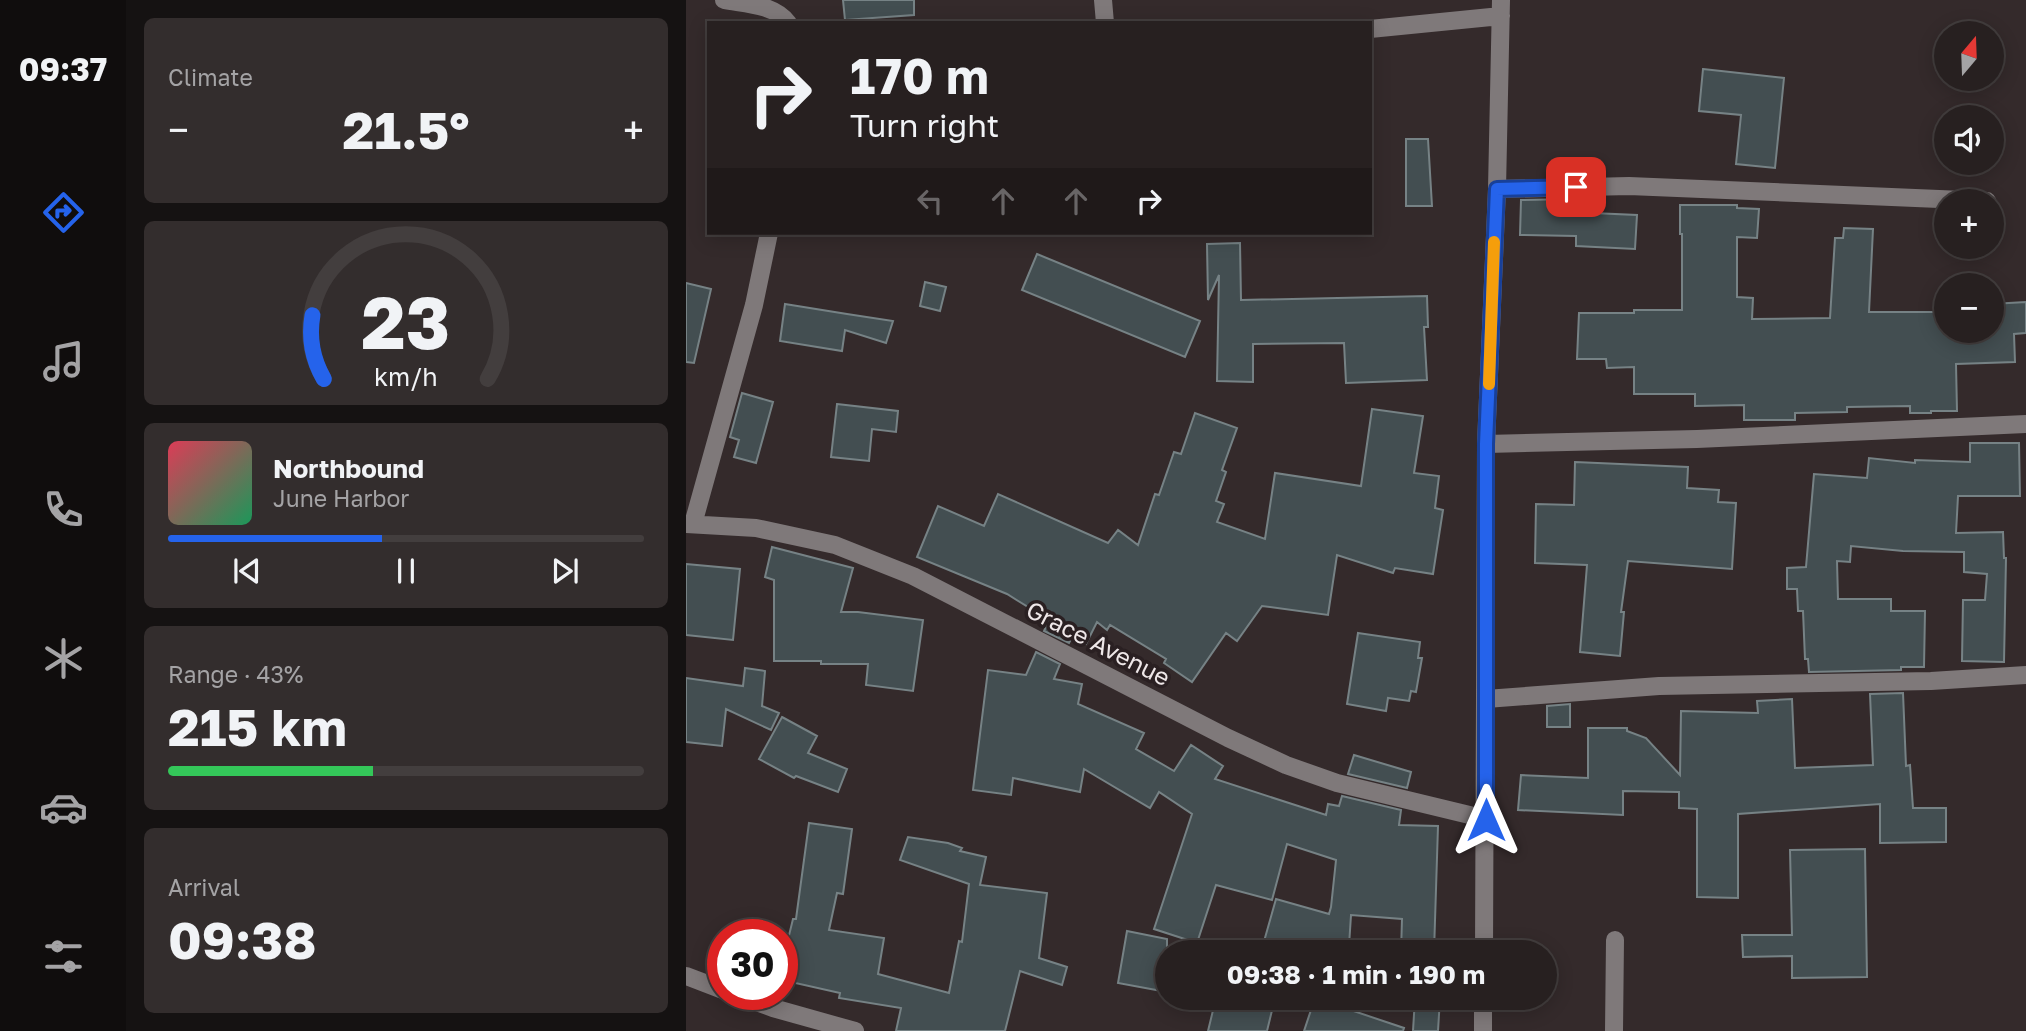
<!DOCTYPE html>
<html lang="en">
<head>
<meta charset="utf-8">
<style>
	body { margin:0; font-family:"Golos Text",sans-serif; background:#332d2d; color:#f1f3f6; height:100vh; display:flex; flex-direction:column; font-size:26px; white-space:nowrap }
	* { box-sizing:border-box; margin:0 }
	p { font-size:23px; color:#a4a3a5 }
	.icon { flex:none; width:38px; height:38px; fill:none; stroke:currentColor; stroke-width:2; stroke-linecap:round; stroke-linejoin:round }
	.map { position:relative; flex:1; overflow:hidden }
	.sheet { display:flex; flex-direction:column; gap:18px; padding:18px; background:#151212; width:560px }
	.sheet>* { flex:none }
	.guide { position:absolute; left:21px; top:21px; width:665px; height:214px; border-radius:0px; box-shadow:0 4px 18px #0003,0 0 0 2px #433e3e; background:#272020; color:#f1f3f6; overflow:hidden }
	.needle { width:46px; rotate:19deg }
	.tools { position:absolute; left:1248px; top:21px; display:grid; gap:14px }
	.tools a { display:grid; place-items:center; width:70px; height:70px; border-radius:50%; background:#272020; box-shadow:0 4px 18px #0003,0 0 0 2px #433e3e; font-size:35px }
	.speed { position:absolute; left:21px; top:919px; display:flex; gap:14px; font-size:35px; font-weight:700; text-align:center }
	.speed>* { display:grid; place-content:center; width:91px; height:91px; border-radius:50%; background:#272020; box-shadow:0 4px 18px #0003,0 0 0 2px #433e3e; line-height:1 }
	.speed .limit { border:10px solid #d22; background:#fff; color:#111 }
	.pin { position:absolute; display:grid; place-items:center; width:60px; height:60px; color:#fff; margin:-30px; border-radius:14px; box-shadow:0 4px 10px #0006 }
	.me { position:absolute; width:77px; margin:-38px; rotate:0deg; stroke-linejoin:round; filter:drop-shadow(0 0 5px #0008) }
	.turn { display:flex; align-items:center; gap:24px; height:147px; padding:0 28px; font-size:32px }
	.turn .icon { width:91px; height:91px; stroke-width:2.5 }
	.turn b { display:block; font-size:49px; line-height:60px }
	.lanes { display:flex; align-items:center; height:66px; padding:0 28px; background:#0003; justify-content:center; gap:35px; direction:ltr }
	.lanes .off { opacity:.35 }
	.big { font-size:52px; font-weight:700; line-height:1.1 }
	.sheet .tile { flex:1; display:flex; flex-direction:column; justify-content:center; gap:10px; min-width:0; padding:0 24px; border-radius:10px; background:#332d2d }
	.sheet .dial { align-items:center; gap:0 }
	.dial svg { height:182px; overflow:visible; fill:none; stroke:#433e3e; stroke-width:7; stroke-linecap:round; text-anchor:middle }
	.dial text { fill:#f1f3f6; stroke:none }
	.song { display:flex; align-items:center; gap:21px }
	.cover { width:84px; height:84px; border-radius:10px; background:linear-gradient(135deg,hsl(350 70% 55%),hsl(150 70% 35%)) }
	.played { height:7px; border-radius:4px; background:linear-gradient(90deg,#2563eb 45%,#433e3e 45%) }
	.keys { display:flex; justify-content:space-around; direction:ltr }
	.heat { display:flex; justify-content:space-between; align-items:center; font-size:38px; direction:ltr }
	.charge { height:10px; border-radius:5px; background:linear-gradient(90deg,#34c759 43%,#433e3e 0) }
	.trip { position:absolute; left:469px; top:940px; width:402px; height:70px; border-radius:35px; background:#272020; box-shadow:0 4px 18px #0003,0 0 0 2px #433e3e; font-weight:700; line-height:70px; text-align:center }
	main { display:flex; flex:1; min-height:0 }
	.tab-bar { display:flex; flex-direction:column; width:126px; justify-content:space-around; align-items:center; background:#100d0d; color:#a4a3a5 }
	.tab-bar .icon { width:49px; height:49px }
	.tab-bar .active { color:#2563eb }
	.tab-bar b { font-size:32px; color:#f1f3f6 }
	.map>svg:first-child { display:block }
	.building { fill:#434e51; stroke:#768285; stroke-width:2 }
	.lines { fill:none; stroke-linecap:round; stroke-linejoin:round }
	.minor { stroke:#7f797a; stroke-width:18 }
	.route-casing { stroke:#184099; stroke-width:18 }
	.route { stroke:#2563eb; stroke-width:12 }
	.slow { stroke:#f59e0b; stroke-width:12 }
	.labels { text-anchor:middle; stroke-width:7; stroke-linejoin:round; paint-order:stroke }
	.street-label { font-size:24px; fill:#eee7e8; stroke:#2a2022 }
</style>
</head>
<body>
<main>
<nav class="tab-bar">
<b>09:37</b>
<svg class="icon active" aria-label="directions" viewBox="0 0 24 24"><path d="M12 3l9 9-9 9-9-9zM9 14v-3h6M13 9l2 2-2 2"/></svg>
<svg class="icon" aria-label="music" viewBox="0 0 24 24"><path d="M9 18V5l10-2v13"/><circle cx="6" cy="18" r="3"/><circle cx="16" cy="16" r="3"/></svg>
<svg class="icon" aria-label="phone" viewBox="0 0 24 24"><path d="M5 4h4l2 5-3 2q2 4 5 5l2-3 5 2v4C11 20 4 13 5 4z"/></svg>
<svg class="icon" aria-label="climate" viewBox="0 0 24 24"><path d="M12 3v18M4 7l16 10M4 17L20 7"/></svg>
<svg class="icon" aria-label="car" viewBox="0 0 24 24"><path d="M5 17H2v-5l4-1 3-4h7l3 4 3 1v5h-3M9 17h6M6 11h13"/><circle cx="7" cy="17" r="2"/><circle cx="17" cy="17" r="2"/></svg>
<svg class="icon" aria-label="filters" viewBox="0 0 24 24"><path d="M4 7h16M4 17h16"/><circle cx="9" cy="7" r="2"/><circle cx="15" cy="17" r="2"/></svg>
</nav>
<section class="sheet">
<div class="tile"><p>Climate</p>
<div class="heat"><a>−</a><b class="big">21.5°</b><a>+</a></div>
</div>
<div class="tile dial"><svg viewBox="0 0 100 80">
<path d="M14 69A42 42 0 1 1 86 69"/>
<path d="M14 69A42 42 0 0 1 9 41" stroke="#2563eb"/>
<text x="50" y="56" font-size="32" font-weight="700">23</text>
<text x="50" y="72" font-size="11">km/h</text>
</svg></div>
<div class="tile">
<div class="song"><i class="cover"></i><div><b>Northbound</b><p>June Harbor</p></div></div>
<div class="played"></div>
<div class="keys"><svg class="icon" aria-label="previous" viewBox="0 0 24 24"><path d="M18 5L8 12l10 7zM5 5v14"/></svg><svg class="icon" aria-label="pause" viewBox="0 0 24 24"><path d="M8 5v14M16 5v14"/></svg><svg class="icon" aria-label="next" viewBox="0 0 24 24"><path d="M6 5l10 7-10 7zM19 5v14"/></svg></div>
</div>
<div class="tile"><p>Range · 43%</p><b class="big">215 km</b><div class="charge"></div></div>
<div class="tile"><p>Arrival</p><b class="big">09:38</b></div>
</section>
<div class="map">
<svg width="1340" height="1031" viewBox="0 0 1340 1031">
	<rect width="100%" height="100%" fill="#342a2b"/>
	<path class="building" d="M 157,0 L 228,0 L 228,15 L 159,20 Z
		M 1017,69 L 1098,78 L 1089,168 L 1050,164 L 1055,115 L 1013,111 Z
		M 720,139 L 742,139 L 746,206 L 720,206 Z
		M 885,199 L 884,212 L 951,215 L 949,249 L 890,246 L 890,236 L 834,235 L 835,200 Z
		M 994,205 L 1051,205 L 1051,208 L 1073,209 L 1071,238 L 1051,237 L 1051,297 L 1067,298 L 1066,319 L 1144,318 L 1149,238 L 1157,238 L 1158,228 L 1187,229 L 1183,312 L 1260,312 L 1260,331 L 1306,331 L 1306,304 L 1340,302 L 1340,333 L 1328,334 L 1329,362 L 1270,364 L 1271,411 L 1245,411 L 1245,413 L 1224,413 L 1224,406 L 1161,407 L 1161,412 L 1109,413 L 1109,420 L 1058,420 L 1058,405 L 1009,406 L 1009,394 L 948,394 L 948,367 L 921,368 L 920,359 L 891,359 L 893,313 L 948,313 L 948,310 L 996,310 L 996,234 L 994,234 Z
		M 554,243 L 555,300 L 741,296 L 742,327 L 738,327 L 741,380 L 660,383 L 658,343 L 567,344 L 567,382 L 531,381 L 533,275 L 522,300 L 521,244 Z
		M 351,254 L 514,321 L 499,357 L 336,290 Z
		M 239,282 L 260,287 L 254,311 L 234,306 Z
		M 0,283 L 25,289 L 8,363 L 0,362 Z
		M 99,304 L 161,314 L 207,321 L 200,343 L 159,330 L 156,351 L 94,341 Z
		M 56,393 L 87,402 L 70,463 L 48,457 L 53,440 L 44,437 Z
		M 151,404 L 212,411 L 210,432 L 186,429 L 183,461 L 145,457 Z
		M 686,409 L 737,416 L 728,473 L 753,476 L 749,508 L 757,510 L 747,574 L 709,568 L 707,573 L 651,555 L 642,615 L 576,606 L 551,641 L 540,633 L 506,682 L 478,663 L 480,659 L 424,625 L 421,630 L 411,622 L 400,644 L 386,637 L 383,643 L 358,631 L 363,620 L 321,594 L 231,557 L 252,506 L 298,526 L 312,494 L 422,543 L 432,530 L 452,545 L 469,494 L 473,495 L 488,452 L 495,454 L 509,413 L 551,428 L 536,470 L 540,472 L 530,501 L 538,504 L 531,522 L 579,539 L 589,473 L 675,486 Z
		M 1284,443 L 1333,443 L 1334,496 L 1272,496 L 1270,533 L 1317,532 L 1318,558 L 1320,558 L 1318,662 L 1276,661 L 1277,600 L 1299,600 L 1301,574 L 1278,572 L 1278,552 L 1217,551 L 1165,546 L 1164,562 L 1151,561 L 1152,599 L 1205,599 L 1205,611 L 1239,611 L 1238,667 L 1215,667 L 1215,670 L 1123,672 L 1122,659 L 1119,659 L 1117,611 L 1112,611 L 1111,589 L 1101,589 L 1101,568 L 1120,567 L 1128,474 L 1181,478 L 1183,458 L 1229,463 L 1229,460 L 1284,462 Z
		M 889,462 L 1002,467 L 1001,488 L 1033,490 L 1032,502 L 1050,503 L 1046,569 L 942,561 L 935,612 L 938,612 L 934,656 L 894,652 L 901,565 L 849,563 L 850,504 L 888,505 Z
		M 86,547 L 167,568 L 155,612 L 172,612 L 237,620 L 227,691 L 180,685 L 182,664 L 135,664 L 135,661 L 88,661 L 88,580 L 79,577 Z
		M 0,564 L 54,569 L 47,640 L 0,635 Z
		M 672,633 L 734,642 L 732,658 L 736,658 L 730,692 L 725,691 L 723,701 L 702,698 L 700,711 L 661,704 Z
		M 350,652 L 374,664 L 368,679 L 396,684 L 392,704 L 458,733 L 450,749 L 488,771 L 505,745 L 537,766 L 529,779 L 640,815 L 642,804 L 653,806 L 656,796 L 715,810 L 713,825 L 752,826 L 748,952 L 715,952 L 716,919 L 665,915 L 663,946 L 623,945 L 621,952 L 575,952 L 590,899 L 643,914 L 645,907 L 650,860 L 601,844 L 586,900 L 530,885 L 511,943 L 468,929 L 506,814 L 473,792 L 464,808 L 398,769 L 394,792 L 327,778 L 325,795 L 287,790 L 302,670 L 340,675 Z
		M 59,668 L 79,671 L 76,706 L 93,713 L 85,730 L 40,709 L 36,746 L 0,742 L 0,678 L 57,686 Z
		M 1217,693 L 1220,766 L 1224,765 L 1227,808 L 1260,808 L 1260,842 L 1194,843 L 1194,804 L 1052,814 L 1052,898 L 1011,897 L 1011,809 L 993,808 L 993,792 L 937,791 L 937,815 L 832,810 L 835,775 L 902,778 L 902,728 L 941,728 L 941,731 L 960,738 L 994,775 L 995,711 L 1072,713 L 1071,701 L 1106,699 L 1109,768 L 1187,765 L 1184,694 Z
		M 884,704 L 884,727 L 861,727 L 861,706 Z
		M 96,717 L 131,736 L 122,753 L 161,769 L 152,792 L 110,776 L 108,778 L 73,759 Z
		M 668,755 L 725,772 L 721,788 L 662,774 Z
		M 123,823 L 166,829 L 157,894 L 151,893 L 143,930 L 198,938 L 192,974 L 263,993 L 273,941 L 276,942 L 283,884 L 214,860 L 222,837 L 262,843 L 276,848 L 274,851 L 300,857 L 294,885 L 361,893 L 353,958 L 381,967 L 376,985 L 334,971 L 319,1031 L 210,1031 L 215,1008 L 153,998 L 154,993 L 96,980 L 96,964 L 107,919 L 110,919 Z
		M 1179,849 L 1181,977 L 1106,978 L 1106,956 L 1057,957 L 1056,935 L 1106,935 L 1104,850 Z
		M 441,931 L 481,939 L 481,992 L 432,983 Z
		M 530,998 L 589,998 L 581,1031 L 522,1031 Z
		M 629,998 L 718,1028 L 717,1031 L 618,1031 Z
		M 729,998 L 754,998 L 752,1031 L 727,1031 Z"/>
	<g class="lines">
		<path class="minor" d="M 38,0 C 59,4 88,4 102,23
			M 417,0 L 419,23
			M 684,29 L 815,16
			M 811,189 L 943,186 L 1301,201
			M 800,444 L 1011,439 L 1340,424
			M 0,524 L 70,528 L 149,545 L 227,576 L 542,738 L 600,765 L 651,783 L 800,819
			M 7,524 L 68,305 L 83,233
			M 800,699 L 973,686 L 1245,681 L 1340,675
			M 798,952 L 800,444 L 811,189 L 815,0
			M 0,976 L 37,990
			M 48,994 L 87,1008 L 169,1031
			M 797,1031 L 797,998
			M 928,1031 L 929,940"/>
	</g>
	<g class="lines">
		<g class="route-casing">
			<path id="route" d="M 800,820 L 800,444 L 811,189 L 890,187"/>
		</g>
		<use href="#route" class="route"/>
		<path class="slow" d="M 803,384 L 808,242"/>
	</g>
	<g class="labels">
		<g class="street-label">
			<text transform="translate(412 644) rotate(27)" y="8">Grace Avenue</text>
		</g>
	</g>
</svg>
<div class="tools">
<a><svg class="needle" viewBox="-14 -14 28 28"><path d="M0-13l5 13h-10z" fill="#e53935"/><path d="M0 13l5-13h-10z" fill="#a4a3a5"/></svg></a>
<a><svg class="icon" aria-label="sound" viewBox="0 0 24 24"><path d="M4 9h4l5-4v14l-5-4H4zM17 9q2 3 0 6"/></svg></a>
<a>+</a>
<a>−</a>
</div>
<div class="speed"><div class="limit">30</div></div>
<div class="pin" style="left:890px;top:187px;background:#d93025"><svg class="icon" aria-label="arrive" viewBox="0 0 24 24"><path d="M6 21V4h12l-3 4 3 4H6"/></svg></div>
<svg class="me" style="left:800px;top:820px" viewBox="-20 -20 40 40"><path d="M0-17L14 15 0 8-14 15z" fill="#2563eb" stroke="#fff" stroke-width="4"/></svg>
<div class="trip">09:38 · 1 min · 190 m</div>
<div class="guide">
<div class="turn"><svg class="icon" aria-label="right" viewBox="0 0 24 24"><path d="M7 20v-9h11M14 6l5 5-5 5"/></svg><div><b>170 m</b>Turn right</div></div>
<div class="lanes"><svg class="icon off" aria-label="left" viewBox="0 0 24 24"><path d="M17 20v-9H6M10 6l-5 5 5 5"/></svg><svg class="icon off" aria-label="ahead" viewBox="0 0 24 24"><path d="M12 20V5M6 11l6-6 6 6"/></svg><svg class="icon off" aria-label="ahead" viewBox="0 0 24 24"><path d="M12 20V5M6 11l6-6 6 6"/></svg><svg class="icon" aria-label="right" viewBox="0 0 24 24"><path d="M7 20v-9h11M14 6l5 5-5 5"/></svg></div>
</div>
</div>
</main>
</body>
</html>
